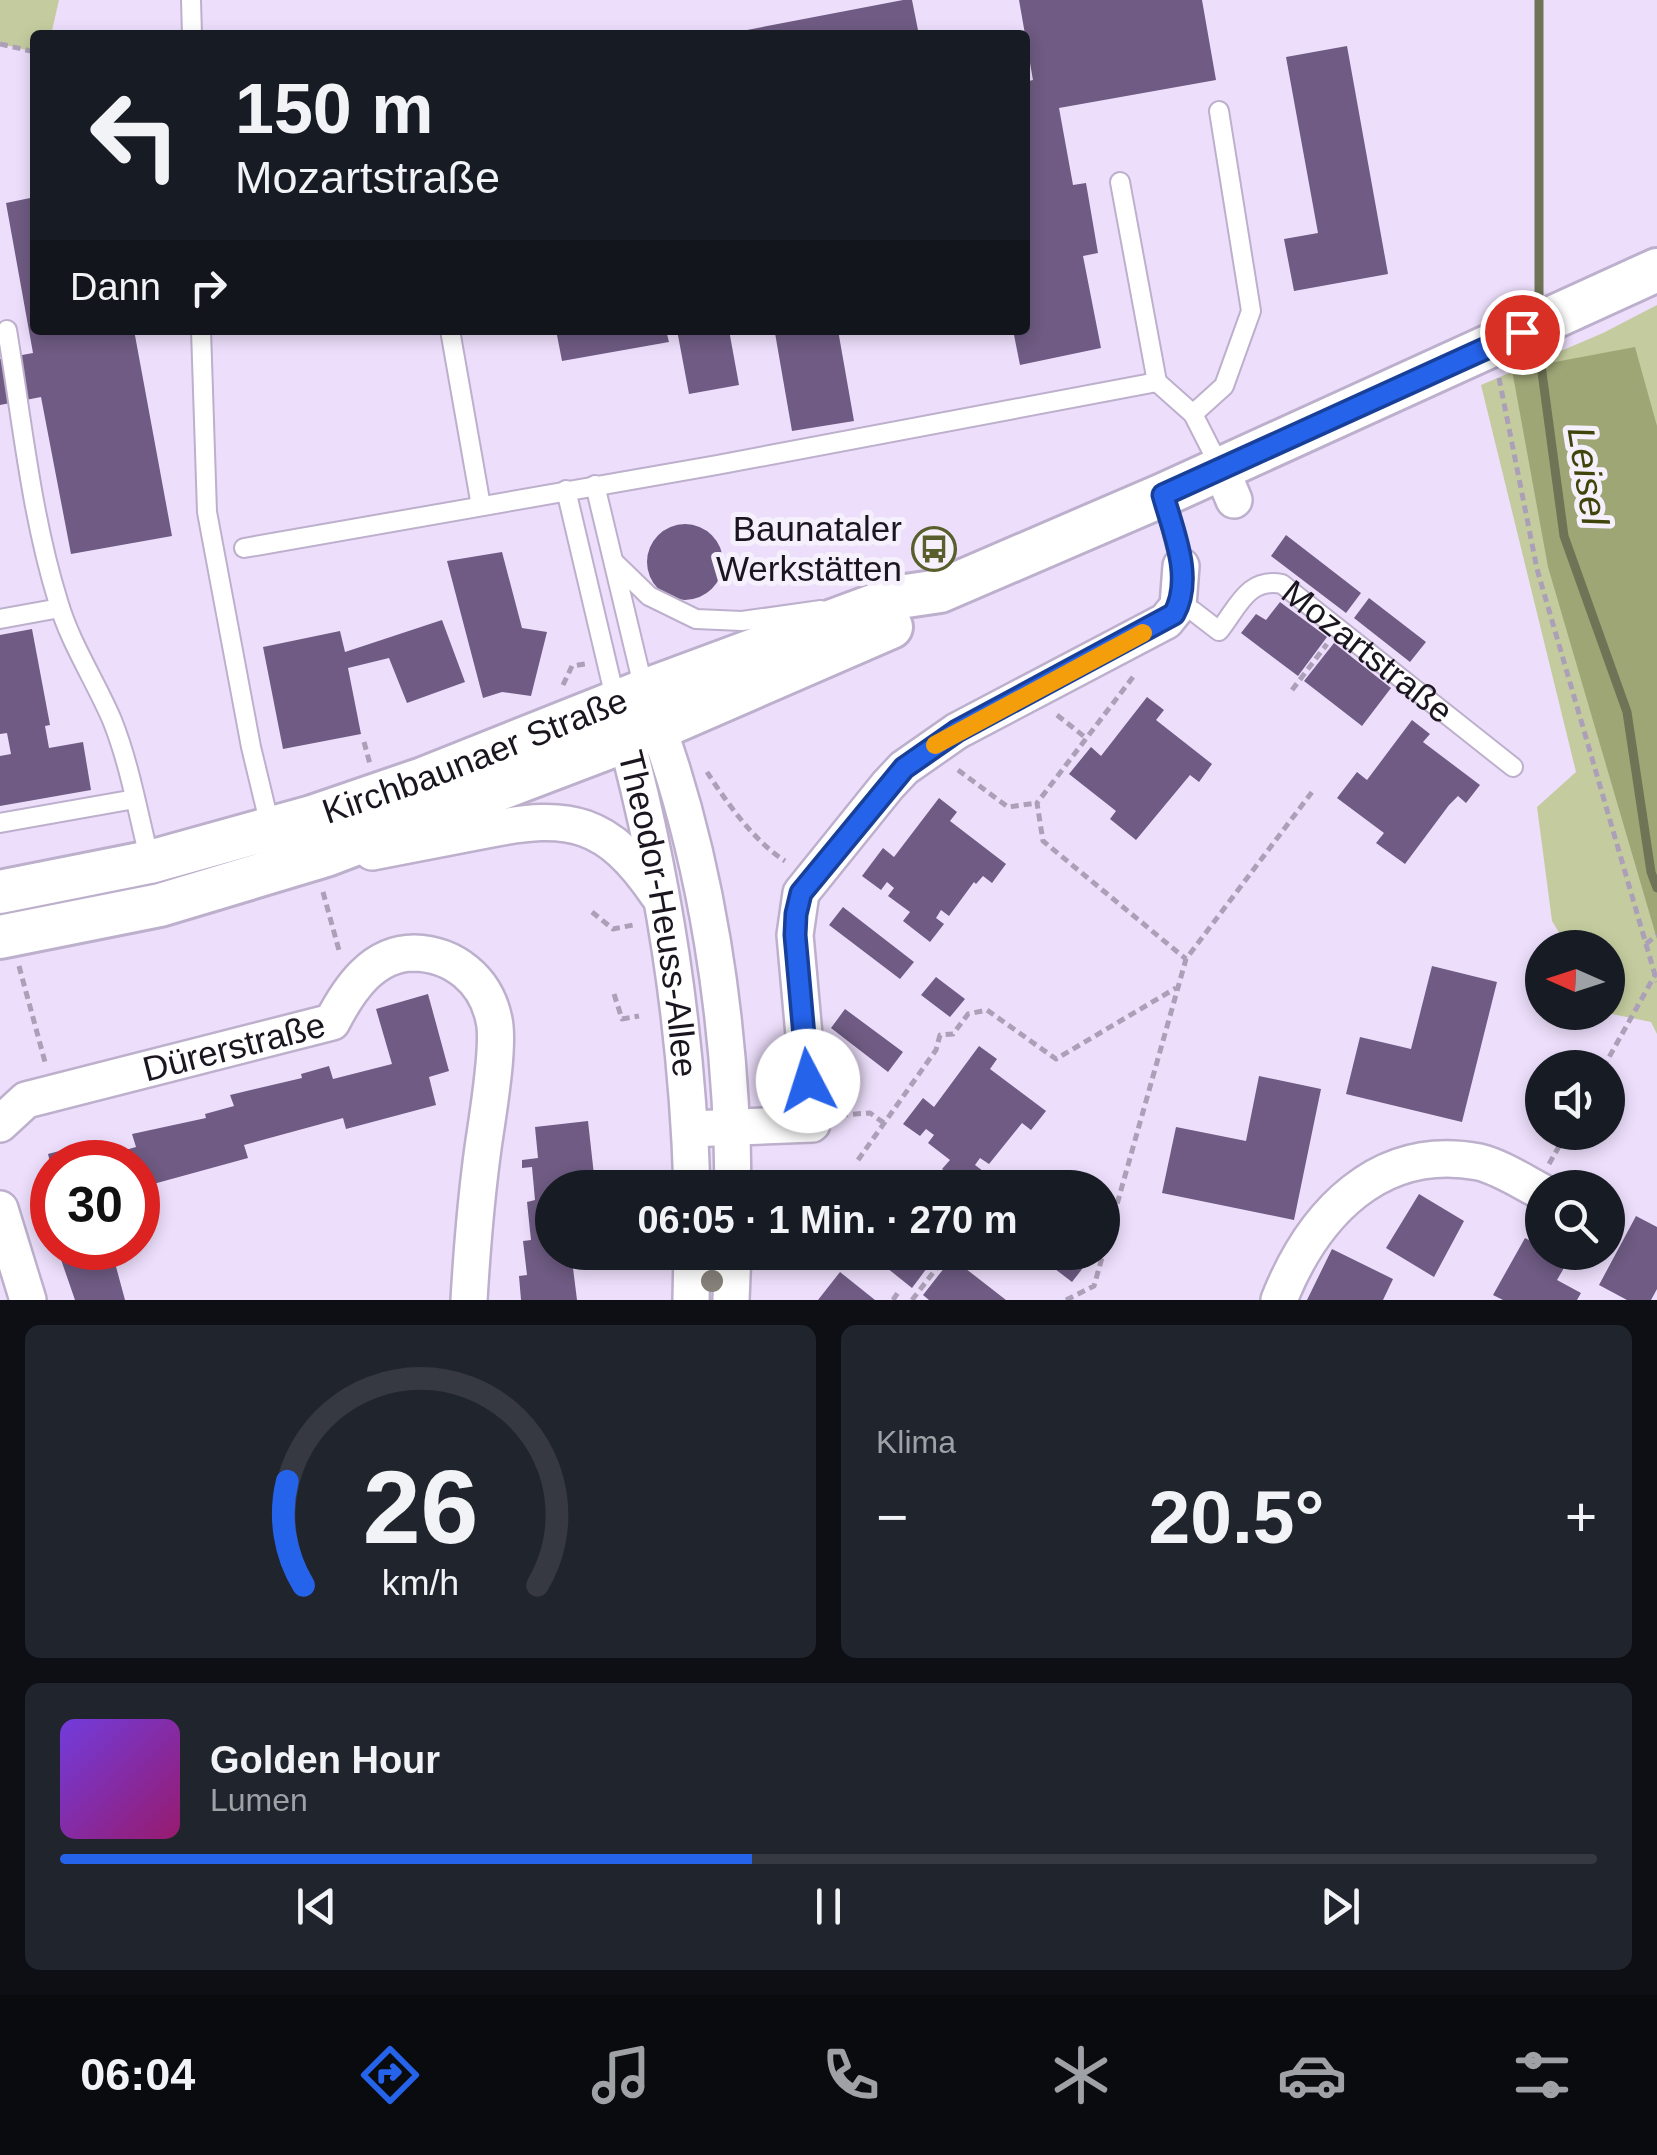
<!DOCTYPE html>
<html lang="de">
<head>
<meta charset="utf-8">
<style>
	body { margin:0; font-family:Arial,sans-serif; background:#20242c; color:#f1f3f6; height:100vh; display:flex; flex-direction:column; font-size:38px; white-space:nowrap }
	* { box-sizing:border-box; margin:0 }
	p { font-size:32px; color:#9ea1a6 }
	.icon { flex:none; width:55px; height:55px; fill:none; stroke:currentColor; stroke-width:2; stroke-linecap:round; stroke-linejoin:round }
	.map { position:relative; height:1300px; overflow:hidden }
	.sheet { display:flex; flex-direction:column; gap:25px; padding:25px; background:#0d0f14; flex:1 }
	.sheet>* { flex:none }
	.guide { position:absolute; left:30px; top:30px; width:1000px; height:305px; border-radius:10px; box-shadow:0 5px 15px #0003; background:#171b24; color:#f1f3f6; overflow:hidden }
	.needle { width:65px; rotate:273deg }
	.buttons { position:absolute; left:1525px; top:930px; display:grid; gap:20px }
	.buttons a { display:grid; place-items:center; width:100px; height:100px; border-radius:50%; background:#171b24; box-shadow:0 5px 15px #0003; font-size:50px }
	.speed { position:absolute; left:30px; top:1140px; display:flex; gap:20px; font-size:50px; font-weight:700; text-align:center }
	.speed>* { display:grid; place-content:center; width:130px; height:130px; border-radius:50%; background:#171b24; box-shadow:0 5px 15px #0003; line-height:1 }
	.speed .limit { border:15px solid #d22; background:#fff; color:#111 }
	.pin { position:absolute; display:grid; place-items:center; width:85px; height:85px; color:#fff; margin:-42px; border:5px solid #fff; border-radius:50%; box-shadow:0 2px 10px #0007 }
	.me { position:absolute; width:110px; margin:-55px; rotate:355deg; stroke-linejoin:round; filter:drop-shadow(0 0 8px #0008) }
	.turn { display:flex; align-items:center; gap:35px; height:210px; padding:0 40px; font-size:45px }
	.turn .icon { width:130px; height:130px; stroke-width:2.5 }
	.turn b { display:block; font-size:70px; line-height:85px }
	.then { display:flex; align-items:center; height:95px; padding:0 40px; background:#0003; gap:20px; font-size:38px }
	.big { font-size:75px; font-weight:600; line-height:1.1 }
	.sheet .widget { flex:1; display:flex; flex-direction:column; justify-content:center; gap:15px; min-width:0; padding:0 35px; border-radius:15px; background:#20242c }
	.sheet .dial { align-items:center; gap:0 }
	.dial svg { height:260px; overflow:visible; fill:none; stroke:#363941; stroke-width:7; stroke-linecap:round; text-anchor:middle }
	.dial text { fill:#f1f3f6; stroke:none }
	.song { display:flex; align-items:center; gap:30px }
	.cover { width:120px; height:120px; border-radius:15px; background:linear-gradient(135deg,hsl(260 70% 55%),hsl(320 70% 35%)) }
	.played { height:10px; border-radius:5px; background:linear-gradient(90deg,#2563eb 45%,#363941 45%) }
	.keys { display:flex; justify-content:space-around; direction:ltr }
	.heat { display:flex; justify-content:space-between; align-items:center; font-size:55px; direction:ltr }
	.sheet .tiles { flex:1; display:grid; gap:25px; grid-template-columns:1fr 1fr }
	.widget:last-child { grid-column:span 2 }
	.trip { position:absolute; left:535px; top:1170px; width:585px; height:100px; border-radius:50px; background:#171b24; box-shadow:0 5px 15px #0003; font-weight:600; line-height:100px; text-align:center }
	.tabs { display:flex; height:160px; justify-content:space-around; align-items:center; background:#090b0e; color:#9ea1a6 }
	.tabs .icon { width:70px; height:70px }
	.tabs .current { color:#2563eb }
	.tabs b { font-size:45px; color:#f1f3f6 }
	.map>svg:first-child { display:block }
	.green { fill:#c4cc9f }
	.forest { fill:#9ea676 }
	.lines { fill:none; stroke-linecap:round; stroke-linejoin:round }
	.stream { stroke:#707456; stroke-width:9 }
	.building { fill:#6f5b83 }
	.service-casing { stroke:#bdb0cc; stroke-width:22 }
	.minor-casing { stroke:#bdb0cc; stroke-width:40 }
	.tertiary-casing { stroke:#bdb0cc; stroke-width:48 }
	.path { stroke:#aca0b8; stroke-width:5; stroke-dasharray:8 5; stroke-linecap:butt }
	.service { stroke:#fff; stroke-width:18 }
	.minor { stroke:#fff; stroke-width:35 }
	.tertiary { stroke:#fff; stroke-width:42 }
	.tree { fill:#86827a }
	.route-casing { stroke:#184099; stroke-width:25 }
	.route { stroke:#2563eb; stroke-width:18 }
	.slow { stroke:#f59e0b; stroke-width:18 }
	.labels { text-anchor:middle; stroke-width:10; stroke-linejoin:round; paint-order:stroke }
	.poi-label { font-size:35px; fill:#1a151f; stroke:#f6f0fc; text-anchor:end }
	.street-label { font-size:35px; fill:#1a151f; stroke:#f6f0fc }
	.water-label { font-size:38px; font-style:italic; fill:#3e440a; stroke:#f6f0fc }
</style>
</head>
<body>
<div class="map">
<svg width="1657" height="1300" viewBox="0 0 1657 1300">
	<rect width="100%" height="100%" fill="#eddffc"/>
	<path class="green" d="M 0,0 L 59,0 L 51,35 L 35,35 L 35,52 L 0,44 Z
		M 1657,305 L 1657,1034 L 1651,1022 L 1607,1013 L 1608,948 L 1568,947 L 1552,921 L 1537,807 L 1576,772 L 1481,385 L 1603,333 Z"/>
	<path class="forest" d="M 1635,347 L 1657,426 L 1657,939 L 1548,567 L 1512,370 Z"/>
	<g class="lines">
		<path class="stream" d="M 1539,311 L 1539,0
			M 1540,336 L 1541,365 L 1564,536 L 1627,712 L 1651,872 L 1657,888"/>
	</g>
	<path class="building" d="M 903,0 L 912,0 L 919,35 L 721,35 Z
		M 1019,0 L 1202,0 L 1216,80 L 1059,108 L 1073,185 L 1086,183 L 1098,253 L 1083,256 L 1101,348 L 1020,365 L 1013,330 L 1025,330 L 1025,82 L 1033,80 Z
		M 1347,46 L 1388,274 L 1294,291 L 1284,239 L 1318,233 L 1286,57 Z
		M 35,197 L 35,330 L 134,330 L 172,536 L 71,554 L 41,397 L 0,405 L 0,359 L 33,353 L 6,203 Z
		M 556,330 L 666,330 L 669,342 L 562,361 Z
		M 677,330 L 729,330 L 739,385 L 689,394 Z
		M 792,330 L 838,330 L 854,421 L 792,431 L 775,333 Z
		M647 562a38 38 0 1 1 76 0a38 38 0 1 1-76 0Z
		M 1286,535 L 1361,593 L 1346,613 L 1271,556 Z
		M 502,552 L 522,628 L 547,632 L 531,696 L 502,692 L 483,698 L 447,561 Z
		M 1369,598 L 1426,642 L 1410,662 L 1354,618 Z
		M 1280,602 L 1327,637 L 1298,676 L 1241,633 L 1256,614 L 1266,620 Z
		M 442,620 L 465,682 L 407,703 L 389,658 L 348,668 L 361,734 L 283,749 L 263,647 L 340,631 L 345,652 Z
		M 32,629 L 50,725 L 45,726 L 49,748 L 83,742 L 91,790 L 0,806 L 0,756 L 11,754 L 7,733 L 0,734 L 0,635 Z
		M 1334,643 L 1391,688 L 1362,726 L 1304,681 Z
		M 1147,697 L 1164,710 L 1156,720 L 1212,764 L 1199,782 L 1190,775 L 1136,840 L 1110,819 L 1116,811 L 1069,774 L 1091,747 L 1101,756 Z
		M 1412,720 L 1430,734 L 1423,742 L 1480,785 L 1466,803 L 1458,796 L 1449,805 L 1405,864 L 1376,843 L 1384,833 L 1337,798 L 1357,772 L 1367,780 Z
		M 939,798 L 957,812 L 950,821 L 1006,864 L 992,883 L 983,876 L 976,884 L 974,882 L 949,916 L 941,910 L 936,918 L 944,924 L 930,942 L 903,921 L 910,912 L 888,896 L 894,888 L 887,882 L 881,890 L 862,876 L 883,848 L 894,857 Z
		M 843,907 L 914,962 L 900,979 L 829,925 Z
		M 1432,966 L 1497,982 L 1462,1122 L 1346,1094 L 1360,1037 L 1411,1049 Z
		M 936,977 L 965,999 L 950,1017 L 921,995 Z
		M 428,994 L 449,1071 L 429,1077 L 436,1105 L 346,1129 L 343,1118 L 244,1145 L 248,1158 L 146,1186 L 149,1198 L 138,1201 L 138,1162 L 50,1162 L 48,1154 L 93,1142 L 97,1158 L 136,1147 L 132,1134 L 206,1118 L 205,1114 L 234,1106 L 230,1095 L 302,1078 L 301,1074 L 329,1066 L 333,1079 L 392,1064 L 376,1009 Z
		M 845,1009 L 903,1052 L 888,1072 L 831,1028 Z
		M 979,1046 L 997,1059 L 990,1069 L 1046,1111 L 1031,1130 L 1022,1123 L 989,1164 L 980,1158 L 975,1165 L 983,1171 L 971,1188 L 967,1188 L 942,1169 L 950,1160 L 928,1143 L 934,1135 L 926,1129 L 920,1136 L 903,1124 L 923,1098 L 934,1107 Z
		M 1259,1076 L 1321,1089 L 1294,1220 L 1162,1193 L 1176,1127 L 1246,1141 Z
		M 588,1121 L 594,1175 L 580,1177 L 581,1188 L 552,1188 L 552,1252 L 571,1252 L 577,1300 L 521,1300 L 519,1276 L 527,1275 L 523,1241 L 531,1240 L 527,1202 L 535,1200 L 532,1167 L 522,1168 L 522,1160 L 538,1158 L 535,1127 Z
		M 1419,1194 L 1464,1221 L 1434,1277 L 1386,1248 Z
		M 1636,1216 L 1657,1227 L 1657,1289 L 1651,1300 L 1627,1300 L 1599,1285 Z
		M 1525,1238 L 1542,1247 L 1542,1252 L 1552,1252 L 1568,1261 L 1557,1280 L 1581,1293 L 1577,1300 L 1503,1300 L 1493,1295 Z
		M 57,1248 L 111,1248 L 125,1300 L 75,1300 Z
		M 1332,1249 L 1393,1279 L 1383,1300 L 1307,1300 Z
		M 867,1252 L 939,1252 L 912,1288 Z
		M 1033,1252 L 1072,1252 L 1086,1264 L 1072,1282 Z
		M 952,1258 L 1006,1300 L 929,1300 L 923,1295 Z
		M 840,1272 L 875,1300 L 818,1300 Z"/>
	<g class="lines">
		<g class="service-casing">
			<g id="service">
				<path d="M 191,0 L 192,35"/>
				<path d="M 1120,182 L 1157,382"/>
				<path d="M 7,330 C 22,420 31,514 58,601 C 70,643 95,680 112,720 C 130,765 138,814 150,861"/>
				<path d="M 201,330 L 207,512 L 251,747 L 271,830"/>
				<path d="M 450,330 L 481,506"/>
				<path d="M 1193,414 L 1224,386 L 1251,311 L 1219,111"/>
				<path d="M 595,485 L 644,690"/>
				<path d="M 566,490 L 616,702"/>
				<path d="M 1163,495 L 1181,566"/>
				<path d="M 244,548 L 717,465 L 1157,382 L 1193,414 L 1221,469"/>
				<path d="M 614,562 L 649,596 L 696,619 L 742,621 L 821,610"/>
				<path id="s1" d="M 1178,606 L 1193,611 L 1219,631 C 1238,607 1248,577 1282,584 L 1513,767"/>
				<path d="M 0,619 L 60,608"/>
				<path d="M 0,823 L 135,799"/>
			</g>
		</g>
		<g class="minor-casing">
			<g id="minor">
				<path d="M 1221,469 L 1234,500"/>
				<path d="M 649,703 C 707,854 732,1026 733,1188"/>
				<path id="s2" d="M 620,716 C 663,871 687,1026 692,1188"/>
				<path d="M 372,852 C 410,845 448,837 486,830 C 570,813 608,821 658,895"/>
				<path id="s3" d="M 0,1124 L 26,1100 L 332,1022 C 349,989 373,953 414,953 C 454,954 486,980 494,1020 C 500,1046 487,1119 483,1148 C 476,1199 472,1249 469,1300"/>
				<path d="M 690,1129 L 812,1124 L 795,935 L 801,893 L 888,785 L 904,768 L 957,731 L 1166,621 L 1178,606 L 1181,566"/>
				<path d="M 0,1209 L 28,1300"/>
				<path d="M 691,1300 L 692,1252"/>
				<path d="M 731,1300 L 733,1252"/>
				<path d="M 1279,1300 C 1313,1214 1379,1143 1479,1162 C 1500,1167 1523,1182 1542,1192"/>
			</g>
		</g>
		<g class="tertiary-casing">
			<g id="tertiary">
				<path id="s4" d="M 0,892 L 150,862 L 312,817 L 423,779 L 644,691 L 876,605 L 906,596 L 940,591 L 1163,495 L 1657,270"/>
				<path d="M 0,937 L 160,905 L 326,855 L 659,728 L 891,627"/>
			</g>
		</g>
		<path class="path" d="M 0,44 L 35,52
			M 1499,378 L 1537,569 L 1657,982
			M 1133,677 L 1037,803 L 1043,841 L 1186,959
			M 563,685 L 572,666 L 585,664
			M 1292,690 L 1327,644
			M 1057,715 L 1086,738
			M 364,742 L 370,764
			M 958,770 L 1008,807 L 1037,803
			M 707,772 C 727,803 754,841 785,861
			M 323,892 L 340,954
			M 592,912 L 613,929 L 633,925
			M 1646,944 L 1657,935
			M 19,966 L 45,1062
			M 614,994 L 622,1019 L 639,1016
			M 1603,1068 L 1655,975
			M 840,1115 L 870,1113 L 884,1123
			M 858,1160 L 936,1050 L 940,1035 L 953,1034 L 968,1014 L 987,1010 L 1056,1059 L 1176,988
			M 1549,1164 L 1567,1132
			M 893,1300 L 899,1291
			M 912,1300 L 949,1252
			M 1066,1300 L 1094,1286 L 1186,959 L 1312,792"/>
		<use href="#service" class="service"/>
		<use href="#minor" class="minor"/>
		<use href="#tertiary" class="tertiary"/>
	</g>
	<circle class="tree" cx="712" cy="1281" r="11"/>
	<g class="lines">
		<g class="route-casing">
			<path id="route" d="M 808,1081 L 795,935 L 796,914 L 801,893 L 904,768 L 957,731 L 1174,614 C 1194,578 1173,531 1163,495 L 1522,332"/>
		</g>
		<use href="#route" class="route"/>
		<path class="slow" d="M 935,745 L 1143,633"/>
	</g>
	<defs>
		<g id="bus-ring" transform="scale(2.25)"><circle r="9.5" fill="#f6f0fc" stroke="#585f2d" stroke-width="1.5"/><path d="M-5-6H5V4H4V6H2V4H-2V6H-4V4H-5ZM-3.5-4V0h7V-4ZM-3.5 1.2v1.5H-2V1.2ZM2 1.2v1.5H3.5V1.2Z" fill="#585f2d"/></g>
	</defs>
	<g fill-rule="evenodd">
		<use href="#bus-ring" x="934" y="549"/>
	</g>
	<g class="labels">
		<g class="poi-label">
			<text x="902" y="541">Baunataler<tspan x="902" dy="40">Werkstätten</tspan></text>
		</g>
		<g class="street-label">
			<text dy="12" stroke="none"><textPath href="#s1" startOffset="242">Mozartstraße</textPath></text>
			<text dy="12" stroke="none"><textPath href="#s4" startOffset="495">Kirchbaunaer Straße</textPath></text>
			<text dy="12" stroke="none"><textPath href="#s2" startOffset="202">Theodor-Heuss-Allee</textPath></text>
			<text dy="12" stroke="none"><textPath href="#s3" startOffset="250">Dürerstraße</textPath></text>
		</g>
		<g class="water-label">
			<text transform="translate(1588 476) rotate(81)" y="13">Leisel</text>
		</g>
	</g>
</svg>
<div class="buttons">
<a><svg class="needle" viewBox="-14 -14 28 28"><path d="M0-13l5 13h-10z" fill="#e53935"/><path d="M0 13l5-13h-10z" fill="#9ea1a6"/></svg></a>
<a><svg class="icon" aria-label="sound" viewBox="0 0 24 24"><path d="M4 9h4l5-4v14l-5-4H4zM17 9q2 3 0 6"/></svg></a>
<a><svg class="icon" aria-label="search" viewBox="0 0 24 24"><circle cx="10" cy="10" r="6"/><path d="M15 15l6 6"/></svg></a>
</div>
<div class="speed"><div class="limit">30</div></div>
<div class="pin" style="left:1522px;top:332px;background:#d93025"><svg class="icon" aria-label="arrive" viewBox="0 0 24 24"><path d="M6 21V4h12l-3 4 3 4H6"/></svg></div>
<svg class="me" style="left:808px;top:1081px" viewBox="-20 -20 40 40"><circle r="19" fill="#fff"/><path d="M0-13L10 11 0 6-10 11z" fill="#2563eb"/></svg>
<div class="trip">06:05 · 1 Min. · 270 m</div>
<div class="guide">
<div class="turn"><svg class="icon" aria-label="left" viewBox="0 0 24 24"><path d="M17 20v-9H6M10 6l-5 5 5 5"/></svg><div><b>150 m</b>Mozartstraße</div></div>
<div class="then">Dann<svg class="icon" aria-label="right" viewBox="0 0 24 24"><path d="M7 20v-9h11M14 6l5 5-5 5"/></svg></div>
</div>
</div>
<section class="sheet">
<div class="tiles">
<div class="widget dial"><svg viewBox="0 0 100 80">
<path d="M14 69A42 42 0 1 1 86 69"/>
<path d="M14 69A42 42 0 0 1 9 37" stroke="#2563eb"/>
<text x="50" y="56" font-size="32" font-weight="700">26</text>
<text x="50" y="72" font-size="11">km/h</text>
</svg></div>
<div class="widget"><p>Klima</p>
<div class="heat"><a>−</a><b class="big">20.5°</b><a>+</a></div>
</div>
<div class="widget">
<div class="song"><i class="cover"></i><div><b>Golden Hour</b><p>Lumen</p></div></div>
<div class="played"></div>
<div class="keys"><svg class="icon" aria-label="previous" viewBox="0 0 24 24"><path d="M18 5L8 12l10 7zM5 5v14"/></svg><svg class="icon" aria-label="pause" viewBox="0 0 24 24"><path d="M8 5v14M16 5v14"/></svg><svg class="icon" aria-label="next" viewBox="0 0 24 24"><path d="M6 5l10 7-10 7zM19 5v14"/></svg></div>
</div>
</div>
</section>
<nav class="tabs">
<b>06:04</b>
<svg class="icon current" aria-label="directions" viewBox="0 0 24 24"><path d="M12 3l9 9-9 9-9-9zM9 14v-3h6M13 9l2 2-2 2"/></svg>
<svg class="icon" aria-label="music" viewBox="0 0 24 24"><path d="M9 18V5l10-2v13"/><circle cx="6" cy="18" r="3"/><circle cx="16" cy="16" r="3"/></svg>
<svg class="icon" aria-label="phone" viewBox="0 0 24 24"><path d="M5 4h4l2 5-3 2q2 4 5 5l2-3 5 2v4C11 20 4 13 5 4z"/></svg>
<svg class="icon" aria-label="climate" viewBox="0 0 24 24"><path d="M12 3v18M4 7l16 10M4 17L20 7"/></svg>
<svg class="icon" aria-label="car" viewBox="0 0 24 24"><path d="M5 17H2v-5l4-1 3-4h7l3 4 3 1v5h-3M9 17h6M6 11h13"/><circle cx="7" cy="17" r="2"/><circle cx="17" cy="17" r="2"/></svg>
<svg class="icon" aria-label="filters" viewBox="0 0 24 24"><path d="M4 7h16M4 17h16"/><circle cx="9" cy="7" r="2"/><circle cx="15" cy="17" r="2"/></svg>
</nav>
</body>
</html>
